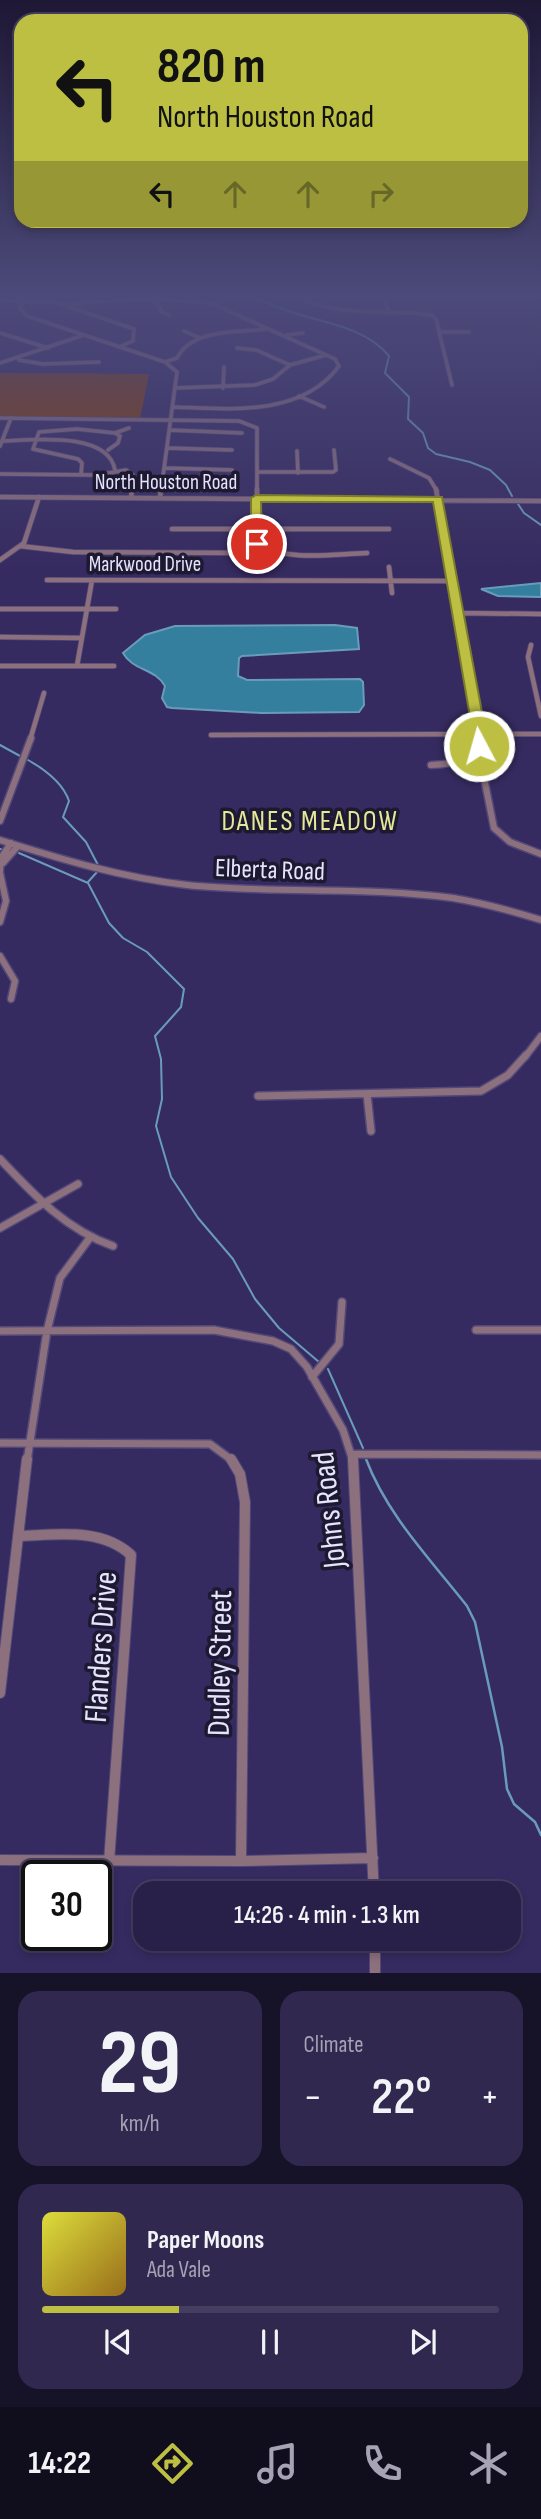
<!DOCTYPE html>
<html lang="en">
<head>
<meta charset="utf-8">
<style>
	body { margin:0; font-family:"Sofia Sans Condensed",sans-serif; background:#30284f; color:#f1f3f6; height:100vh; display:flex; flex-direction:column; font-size:26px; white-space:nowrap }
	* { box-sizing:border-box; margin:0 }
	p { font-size:23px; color:#a5a3b4 }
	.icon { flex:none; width:38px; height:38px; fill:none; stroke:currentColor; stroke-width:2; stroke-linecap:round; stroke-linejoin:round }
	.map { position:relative; height:1973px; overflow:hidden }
	.details { display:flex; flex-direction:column; gap:18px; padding:18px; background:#161228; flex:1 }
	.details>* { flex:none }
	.hud { position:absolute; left:14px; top:14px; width:514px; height:214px; border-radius:21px; box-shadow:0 4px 10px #0003,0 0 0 2px #443e60; background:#bdbf43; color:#111; overflow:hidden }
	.speed { position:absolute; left:21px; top:1860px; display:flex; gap:14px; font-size:35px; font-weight:700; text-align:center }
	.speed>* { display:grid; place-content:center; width:91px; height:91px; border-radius:50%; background:#282048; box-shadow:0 4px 10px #0003,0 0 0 2px #443e60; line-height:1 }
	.speed .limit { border:4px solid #111; border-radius:10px; background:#fff; color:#111 }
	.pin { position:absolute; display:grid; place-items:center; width:60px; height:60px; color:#fff; margin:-30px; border:4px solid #fff; border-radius:50%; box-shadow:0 2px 7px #0007 }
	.me { position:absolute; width:77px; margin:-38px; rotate:354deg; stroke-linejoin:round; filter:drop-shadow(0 0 5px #0008) }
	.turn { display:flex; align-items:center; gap:24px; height:147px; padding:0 28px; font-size:32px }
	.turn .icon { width:91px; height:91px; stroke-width:2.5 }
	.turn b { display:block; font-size:49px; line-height:60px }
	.lanes { display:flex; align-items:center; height:66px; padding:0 28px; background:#0003; justify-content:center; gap:35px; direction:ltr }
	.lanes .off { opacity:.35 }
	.big { font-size:52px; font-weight:600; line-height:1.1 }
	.details .widget { flex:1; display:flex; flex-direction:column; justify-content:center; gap:10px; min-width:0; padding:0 24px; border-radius:21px; background:#30284f }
	.details .dial { align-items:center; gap:0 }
	.dial b { font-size:91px; line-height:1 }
	.song { display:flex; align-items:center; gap:21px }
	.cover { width:84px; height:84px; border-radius:10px; background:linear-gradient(135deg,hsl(60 70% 55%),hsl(40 70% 35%)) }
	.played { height:7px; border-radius:4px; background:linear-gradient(90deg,#bdbf43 30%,#443e60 30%) }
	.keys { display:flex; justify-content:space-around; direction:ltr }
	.heat { display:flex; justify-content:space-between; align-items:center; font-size:38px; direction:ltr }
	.details .tiles { flex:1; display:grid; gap:18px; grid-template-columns:1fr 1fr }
	.widget:last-child { grid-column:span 2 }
	.trip { position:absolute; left:133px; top:1881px; width:388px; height:70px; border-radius:21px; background:#282048; box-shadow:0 4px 10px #0003,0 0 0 2px #443e60; font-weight:600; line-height:70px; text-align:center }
	.tabs { display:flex; height:112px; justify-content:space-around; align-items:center; background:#100d1d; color:#a5a3b4 }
	.tabs .icon { width:49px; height:49px }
	.tabs .selected { color:#bdbf43 }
	.tabs b { font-size:32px; color:#f1f3f6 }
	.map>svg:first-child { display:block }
	.green { fill:#893d00 }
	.water { fill:#347e9e; stroke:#699cba; stroke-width:2 }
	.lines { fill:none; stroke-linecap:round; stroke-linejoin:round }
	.stream-far1 { stroke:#699cba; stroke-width:2 }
	.stream { stroke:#699cba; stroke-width:2.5 }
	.minor-far4-casing { stroke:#524879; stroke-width:5 }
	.minor-far3-casing { stroke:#524879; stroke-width:6 }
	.minor-far2-casing { stroke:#524879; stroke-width:9 }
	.minor-far1-casing { stroke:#524879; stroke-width:10 }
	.minor-casing { stroke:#524879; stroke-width:12 }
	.minor-far4 { stroke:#8d707d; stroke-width:3.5 }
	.minor-far3 { stroke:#8d707d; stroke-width:4.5 }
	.minor-far2 { stroke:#8d707d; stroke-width:6 }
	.minor-far1 { stroke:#8d707d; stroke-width:7 }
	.minor { stroke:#8d707d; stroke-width:10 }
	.route { fill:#bdbf43; stroke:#7b7c2c; stroke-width:2 }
	.labels { text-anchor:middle; stroke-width:7; stroke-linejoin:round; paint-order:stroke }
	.far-street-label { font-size:21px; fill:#e5e3fd; stroke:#1d1930 }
	.street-label { font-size:26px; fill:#e5e3fd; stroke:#1d1930 }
	.neighbourhood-label { font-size:28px; letter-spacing:2px; fill:#e5e899; stroke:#1d1930 }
	.near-street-label { font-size:32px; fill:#e5e3fd; stroke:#1d1930 }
</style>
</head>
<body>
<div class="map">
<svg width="541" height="1973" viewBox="0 0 541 1973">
	<rect width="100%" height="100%" fill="#362b60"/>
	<path class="green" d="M 0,373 L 149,374 L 140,419 L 0,417 Z"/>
	<path class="water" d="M 541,583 L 541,597 L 498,596 L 481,589 Z
		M 335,625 L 357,628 L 359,649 L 242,656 L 239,658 L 238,676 L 247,680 L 360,679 L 363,682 L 364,705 L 359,712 L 261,713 L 172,708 L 167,707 L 162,698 L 165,686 C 155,668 133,671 123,653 L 145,635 L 175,626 Z"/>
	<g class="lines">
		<path class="stream-far1" d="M 245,294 C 260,300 275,307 291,312 C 324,323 365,327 389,356 L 385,373 L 409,397 L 408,419 L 423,433 L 428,448 L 436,454 L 470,462 L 490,470 L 506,485 L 512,496
			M 518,504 L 524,513 L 541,525
			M 0,745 L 20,756
			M 28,760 C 44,769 63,783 69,801 L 63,817 L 86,842 L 98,865
			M 0,849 L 3,850
			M 19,853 L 88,883 L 109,923 L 123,938 L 147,952 L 184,989 L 181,1007 L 155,1036 L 161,1059 L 162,1099 L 156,1126 L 171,1177 L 198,1218 L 233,1259 L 255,1299 L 279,1328 L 319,1362
			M 88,882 L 97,872
			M 328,1369 L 363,1448"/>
		<path class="stream" d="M 366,1459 C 387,1515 431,1560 467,1606 L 475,1622 L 502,1747 L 507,1789 L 514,1804 L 535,1822 L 541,1835"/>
		<g class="minor-far4-casing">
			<path id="minor-far4" d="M 23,294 L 20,308 L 27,316 L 165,362 L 177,372 L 161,491
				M 293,294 C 334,319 386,308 432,315 L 436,319 L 452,385
				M 383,294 L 389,313
				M 432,294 L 437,299
				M 296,296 L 316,294
				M 0,300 L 58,303 L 134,329 L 133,341 L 119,347
				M 155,301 L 162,312 L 169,315
				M 65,305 C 113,299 165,297 213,304 L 335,359 L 339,366 C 302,417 229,409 173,407
				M 184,331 L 198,337
				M 440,332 L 469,332
				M 0,333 L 48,348
				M 287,335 L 303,333
				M 237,348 L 256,350 L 290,365
				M 19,360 L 43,364 L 99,362
				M 165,362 L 177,358 C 193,328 236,333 266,329
				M 0,363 L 81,336
				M 175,388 L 255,385 L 273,379 L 290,365 L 326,355
				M 223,388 L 224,367
				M 299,396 L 324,407
				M 0,418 L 239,421 L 257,428 L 257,491
				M 169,430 L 242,433
				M 115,433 L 129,428
				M 2,441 C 33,440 108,431 115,470
				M 0,446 L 11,418
				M 167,448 L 232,450
				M 297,451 L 298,473
				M 390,459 L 429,478 L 437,491
				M 164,468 L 232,470
				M 257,472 L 333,472 L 336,470 L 334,450
				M 0,474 L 97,475 L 126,470 L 133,475 L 132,491
				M 81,475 L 82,463 L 78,459 L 33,449 L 39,432 L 77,429 L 115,433 L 120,436 L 118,443 L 108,450"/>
		</g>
		<g class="minor-far3-casing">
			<path id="minor-far3" d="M 257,489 L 257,544 C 289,562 332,554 367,553
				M 436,489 L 478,740
				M 0,497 L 541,501
				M 131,498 L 132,489
				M 160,498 L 161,489
				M 172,529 L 389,529
				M 20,546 L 73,552 L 246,553 L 263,548
				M 0,560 L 24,543 L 39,497
				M 389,567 L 392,593
				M 47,580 L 452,581
				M 0,609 L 116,609
				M 458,613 L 541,614
				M 0,637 L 81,638
				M 531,645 L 528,657 L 541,716
				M 0,666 L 114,666
				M 77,666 L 92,580
				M 211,735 L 541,734
				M 30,740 L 44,693"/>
		</g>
		<g class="minor-far2-casing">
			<path id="minor-far2" d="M 470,757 L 482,768 L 494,828 L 510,842 L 541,854
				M 431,765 C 451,764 475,762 479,738
				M 0,821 L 31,738
				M 0,840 C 61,859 123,878 187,885 C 275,894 365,886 453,898 C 483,903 512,911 541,920
				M 3,863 L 18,846
				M 0,871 L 1,858 L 11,843
				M 0,873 L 6,901 L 0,922
				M 0,956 L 15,981 L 11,999
				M 525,1057 L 541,1036"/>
		</g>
		<g class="minor-far1-casing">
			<path id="minor-far1" d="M 367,1094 L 371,1131
				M 258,1096 L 481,1091 L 508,1075 L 526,1055
				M 0,1159 C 34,1195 65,1229 113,1246
				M 0,1228 L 78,1184
				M 476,1330 L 541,1330
				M 0,1331 L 214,1330 L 273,1341 L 291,1349 L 307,1367 L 343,1430 L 353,1461
				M 312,1377 L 339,1344 L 342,1302
				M 0,1443 L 210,1444 L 233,1461
				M 353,1454 L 541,1455
				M 27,1461 L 47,1331 L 60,1278 L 89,1239"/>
		</g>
		<g class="minor-casing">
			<path id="minor" d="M 231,1459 L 240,1474 L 245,1502 L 241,1861
				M 353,1459 L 374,1894
				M 18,1536 C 56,1535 101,1527 131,1555 L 109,1862
				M 0,1693 L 27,1459
				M 0,1860 L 241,1861 L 373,1858
				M 375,1939 L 375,1973"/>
		</g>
		<use href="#minor-far4" class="minor-far4"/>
		<use href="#minor-far3" class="minor-far3"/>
		<use href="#minor-far2" class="minor-far2"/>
		<use href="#minor-far1" class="minor-far1"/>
		<use href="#minor" class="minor"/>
	</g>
	<linearGradient id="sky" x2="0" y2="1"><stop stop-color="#1e1835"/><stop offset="0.52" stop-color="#4c4a7a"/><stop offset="1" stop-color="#4c4a7a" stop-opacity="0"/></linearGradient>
	<rect width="541" height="570" fill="url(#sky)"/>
	<path class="route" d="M 256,495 L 442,497 L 486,734 L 483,749 L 474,749 L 473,734 L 433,502 L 261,502 L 262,544 L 257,547 L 251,544 L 251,498 Z"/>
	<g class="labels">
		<g class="far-street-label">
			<text x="166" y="489">North Houston Road</text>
			<text x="145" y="571">Markwood Drive</text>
		</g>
		<g class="street-label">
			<text transform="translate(270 869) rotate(2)" y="9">Elberta Road</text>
		</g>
		<g class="neighbourhood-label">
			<text x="310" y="830">DANES MEADOW</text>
		</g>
		<g class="near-street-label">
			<text transform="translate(328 1510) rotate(-96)" y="11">Johns Road</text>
			<text transform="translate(100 1647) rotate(-86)" y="11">Flanders Drive</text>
			<text transform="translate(219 1663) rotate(-89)" y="11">Dudley Street</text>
		</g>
	</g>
</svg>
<div class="speed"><div class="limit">30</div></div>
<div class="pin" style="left:257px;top:544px;background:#d93025"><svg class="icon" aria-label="arrive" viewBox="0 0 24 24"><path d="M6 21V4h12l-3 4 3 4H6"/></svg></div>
<svg class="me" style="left:479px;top:746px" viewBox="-20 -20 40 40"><circle r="17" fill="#bdbf43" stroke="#fff" stroke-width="3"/><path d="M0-11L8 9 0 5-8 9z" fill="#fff"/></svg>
<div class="trip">14:26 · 4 min · 1.3 km</div>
<div class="hud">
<div class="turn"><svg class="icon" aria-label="left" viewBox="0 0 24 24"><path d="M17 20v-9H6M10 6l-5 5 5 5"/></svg><div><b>820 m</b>North Houston Road</div></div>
<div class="lanes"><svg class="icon" aria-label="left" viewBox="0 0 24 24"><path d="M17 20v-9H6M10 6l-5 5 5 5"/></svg><svg class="icon off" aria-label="ahead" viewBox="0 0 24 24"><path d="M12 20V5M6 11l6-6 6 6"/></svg><svg class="icon off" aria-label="ahead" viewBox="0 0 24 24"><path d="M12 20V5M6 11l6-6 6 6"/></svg><svg class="icon off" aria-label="right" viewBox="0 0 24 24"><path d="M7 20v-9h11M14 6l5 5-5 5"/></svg></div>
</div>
</div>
<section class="details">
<div class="tiles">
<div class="widget dial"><b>29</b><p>km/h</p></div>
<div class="widget"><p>Climate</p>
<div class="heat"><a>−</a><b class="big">22°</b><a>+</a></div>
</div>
<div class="widget">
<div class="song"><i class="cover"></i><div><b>Paper Moons</b><p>Ada Vale</p></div></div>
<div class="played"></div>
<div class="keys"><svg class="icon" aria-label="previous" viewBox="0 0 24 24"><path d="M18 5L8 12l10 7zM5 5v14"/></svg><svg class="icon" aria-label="pause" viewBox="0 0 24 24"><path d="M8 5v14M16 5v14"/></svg><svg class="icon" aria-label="next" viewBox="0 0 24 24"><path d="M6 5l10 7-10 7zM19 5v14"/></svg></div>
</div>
</div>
</section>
<nav class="tabs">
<b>14:22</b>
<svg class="icon selected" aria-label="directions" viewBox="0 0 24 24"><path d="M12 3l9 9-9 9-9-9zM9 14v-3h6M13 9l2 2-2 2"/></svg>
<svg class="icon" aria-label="music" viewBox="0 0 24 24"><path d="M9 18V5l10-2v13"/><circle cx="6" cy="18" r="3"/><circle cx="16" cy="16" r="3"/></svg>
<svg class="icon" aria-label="phone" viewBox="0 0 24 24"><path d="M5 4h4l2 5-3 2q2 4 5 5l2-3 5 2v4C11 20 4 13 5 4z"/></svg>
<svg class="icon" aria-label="climate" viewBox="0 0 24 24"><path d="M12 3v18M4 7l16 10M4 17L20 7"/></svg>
</nav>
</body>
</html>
